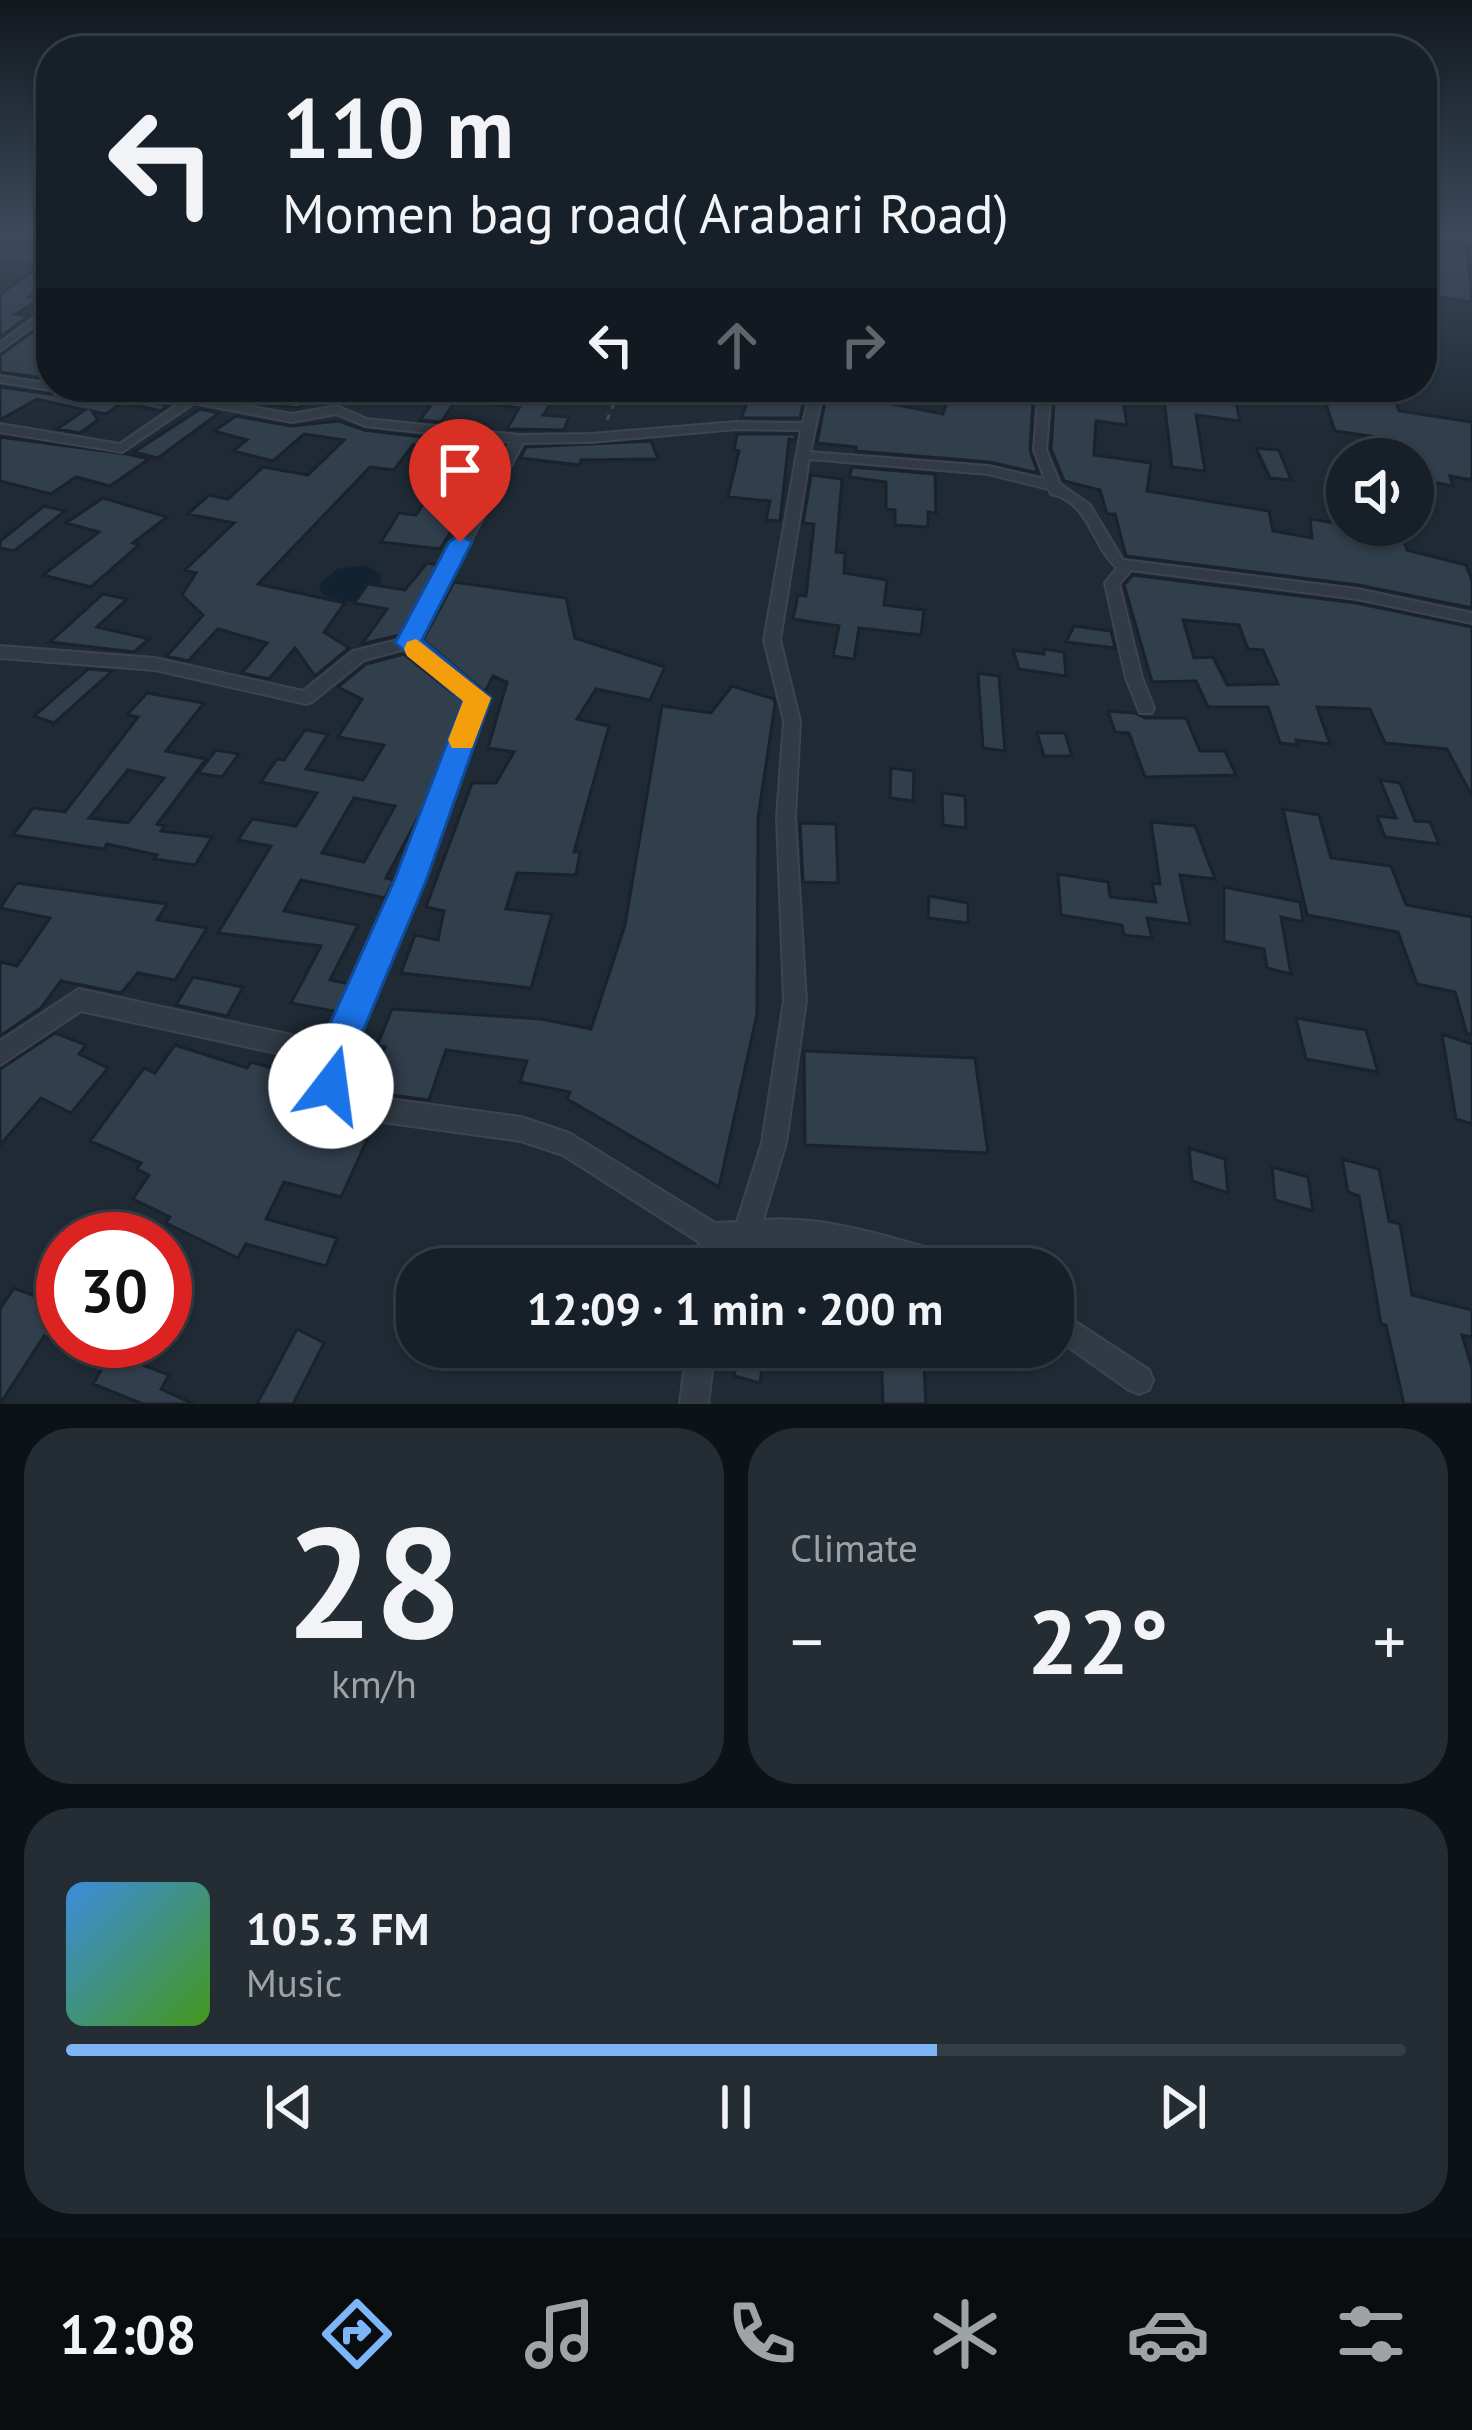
<!DOCTYPE html>
<html lang="en">
<head>
<meta charset="utf-8">
<style>
	body { margin:0; font-family:"PT Sans",sans-serif; background:#242d34; color:#f1f3f6; height:100vh; display:flex; flex-direction:column; font-size:45px; white-space:nowrap }
	* { box-sizing:border-box; margin:0 }
	p { font-size:39px; color:#9ea3a8 }
	.icon { flex:none; width:66px; height:66px; fill:none; stroke:currentColor; stroke-width:2; stroke-linecap:round; stroke-linejoin:round }
	.map { position:relative; height:1404px; overflow:hidden }
	.side { display:flex; flex-direction:column; gap:24px; padding:24px; background:#0d1216; flex:1 }
	.side>* { flex:none }
	.hud { position:absolute; left:36px; top:36px; width:1401px; height:366px; border-radius:48px; box-shadow:0 3px 9px #0004,0 0 0 3px #363e45; background:#172028; color:#f1f3f6; overflow:hidden }
	.tools { position:absolute; left:1326px; top:438px; display:grid; gap:24px }
	.tools a { display:grid; place-items:center; width:108px; height:108px; border-radius:50%; background:#172028; box-shadow:0 3px 9px #0004,0 0 0 3px #363e45; font-size:60px }
	.speed { position:absolute; left:36px; top:1212px; display:flex; gap:24px; font-size:60px; font-weight:700; text-align:center }
	.speed>* { display:grid; place-content:center; width:156px; height:156px; border-radius:50%; background:#172028; box-shadow:0 3px 9px #0004,0 0 0 3px #363e45; line-height:1 }
	.speed .limit { border:18px solid #d22; background:#fff; color:#111 }
	.pin { position:absolute; display:grid; place-items:center; width:102px; height:102px; color:#fff; margin:-123px -51px; border-radius:50% 50% 50% 0; rotate:-45deg; box-shadow:0 0 12px #0007 }
	.pin .icon { rotate:45deg }
	.me { position:absolute; width:132px; margin:-66px; rotate:15deg; stroke-linejoin:round; filter:drop-shadow(0 0 9px #0008) }
	.turn { display:flex; align-items:center; gap:42px; height:252px; padding:0 48px; font-size:54px }
	.turn .icon { width:156px; height:156px; stroke-width:2.5 }
	.turn b { display:block; font-size:84px; line-height:102px }
	.lanes { display:flex; align-items:center; height:114px; padding:0 48px; background:#0003; justify-content:center; gap:60px; direction:ltr }
	.lanes .off { opacity:.35 }
	.big { font-size:90px; font-weight:700; line-height:1.1 }
	.side .tile { flex:1; display:flex; flex-direction:column; justify-content:center; gap:18px; min-width:0; padding:0 42px; border-radius:48px; background:#242d34 }
	.side .dial { align-items:center; gap:0 }
	.dial b { font-size:156px; line-height:1 }
	.song { display:flex; align-items:center; gap:36px }
	.cover { width:144px; height:144px; border-radius:18px; background:linear-gradient(135deg,hsl(210 70% 55%),hsl(100 70% 35%)) }
	.played { height:12px; border-radius:6px; background:linear-gradient(90deg,#7db5f7 65%,#363e45 65%) }
	.keys { display:flex; justify-content:space-around; direction:ltr }
	.heat { display:flex; justify-content:space-between; align-items:center; font-size:66px; direction:ltr }
	.side .tiles { flex:1; display:grid; gap:24px; grid-template-columns:1fr 1fr }
	.tile:last-child { grid-column:span 2 }
	.trip { position:absolute; left:396px; top:1248px; width:678px; height:120px; border-radius:48px; background:#172028; box-shadow:0 3px 9px #0004,0 0 0 3px #363e45; font-weight:700; line-height:120px; text-align:center }
	.tab-bar { display:flex; height:192px; justify-content:space-around; align-items:center; background:#090d10; color:#9ea3a8 }
	.tab-bar .icon { width:84px; height:84px }
	.tab-bar .current { color:#7db5f7 }
	.tab-bar b { font-size:54px; color:#f1f3f6 }
	.map>svg:first-child { display:block }
	.water { fill:#132231 }
	.building { fill:#313e4c; stroke:#1a222c; stroke-width:3; fill-rule:evenodd }
	.lines { fill:none; stroke-linecap:round; stroke-linejoin:round }
	.minor-casing { stroke:#3c444f; stroke-width:4 }
	.path { stroke:#394e4e; stroke-width:3; stroke-dasharray:6 6; stroke-linecap:butt }
	.minor { fill:#323b45; fill-rule:evenodd }
	.route { fill:#1a73e8; stroke:#114b97; stroke-width:3 }
	.slow { fill:#f59e0b }
</style>
</head>
<body>
<div class="map">
<svg width="1472" height="1404" viewBox="0 0 1472 1404">
	<rect width="100%" height="100%" fill="#1f2a35"/>
	<path class="water" d="M 366,565 L 381,575 L 380,586 C 359,604 347,605 322,594 L 319,585 L 337,569 Z"/>
	<path class="building" d="M 1422,237 L 1467,245 L 1472,302 L 1422,294 Z
		M 34,271 L 51,272 L 51,283 L 30,297 L 41,298 L 16,314 L 30,315 L 0,337 L 0,294 Z
		M 51,319 L 51,379 L 0,372 L 0,355 Z
		M 0,387 L 50,394 L 168,405 L 161,411 L 123,402 L 106,414 L 92,411 L 98,420 L 80,433 L 57,429 L 85,410 L 37,399 L 0,420 Z
		M 279,387 L 320,387 L 299,408 L 256,403 Z
		M 445,387 L 563,387 L 543,415 L 569,417 L 564,430 L 507,429 L 519,408 L 457,399 L 441,422 L 420,420 L 438,395 L 444,395 Z
		M 754,387 L 807,387 L 800,418 L 741,418 Z
		M 828,387 L 896,387 L 893,404 L 943,414 L 951,387 L 995,393 L 995,387 L 1034,387 L 1030,450 L 1038,473 L 989,462 L 856,451 L 856,447 L 817,443 Z
		M 1055,387 L 1122,393 L 1127,425 L 1096,421 L 1094,455 L 1151,463 L 1147,491 L 1269,511 L 1273,531 L 1312,538 L 1310,519 L 1401,533 L 1407,550 L 1466,565 L 1472,580 L 1472,608 L 1358,585 L 1126,556 L 1115,514 L 1107,514 L 1100,490 L 1064,481 L 1051,449 Z
		M 1176,387 L 1234,394 L 1240,421 L 1196,415 L 1205,471 L 1172,467 L 1163,391 L 1178,393 Z
		M 1393,396 L 1399,411 L 1472,422 L 1472,480 L 1450,476 L 1453,486 L 1413,478 L 1413,459 L 1391,456 L 1384,438 L 1335,431 L 1325,401 L 1363,402 Z
		M 200,409 L 219,413 L 158,458 L 134,452 Z
		M 236,416 L 291,426 L 339,421 L 364,430 L 430,438 L 424,447 L 413,445 L 394,470 L 370,467 L 258,584 L 345,603 L 324,632 L 349,648 L 315,676 L 295,648 L 269,679 L 242,673 L 267,643 L 218,629 L 188,661 L 167,656 L 203,615 L 182,595 L 196,573 L 185,570 L 234,523 L 188,514 L 209,495 L 228,499 L 263,467 L 308,475 L 344,440 L 304,434 L 273,461 L 233,451 L 247,440 L 214,431 Z
		M 737,434 L 796,434 L 795,440 L 789,439 L 780,521 L 766,520 L 770,501 L 728,497 L 739,451 L 734,450 Z
		M 0,437 L 127,454 L 149,459 L 110,486 L 76,477 L 51,494 L 0,481 Z
		M 651,441 L 658,459 L 581,460 L 579,465 L 520,458 L 526,447 Z
		M 464,442 L 504,446 L 440,549 L 381,542 L 399,513 L 416,515 Z
		M 1256,448 L 1279,450 L 1291,480 L 1270,478 Z
		M 852,467 L 935,474 L 936,513 L 928,512 L 928,527 L 895,525 L 895,510 L 886,509 L 886,482 L 849,477 Z
		M 811,475 L 842,479 L 836,552 L 845,553 L 844,573 L 887,580 L 884,605 L 924,610 L 921,635 L 859,628 L 854,659 L 833,656 L 839,626 L 793,619 L 798,595 L 806,596 L 814,524 L 803,523 Z
		M 103,498 L 167,517 L 133,543 L 139,545 L 91,587 L 43,575 L 99,532 L 66,523 Z
		M 44,506 L 65,511 L 14,551 L 0,548 L 0,541 Z
		M 427,563 L 438,565 L 400,635 L 362,644 L 387,609 L 354,603 L 368,584 L 405,590 Z
		M 1133,575 L 1356,603 L 1472,627 L 1472,796 L 1447,749 L 1385,743 L 1370,709 L 1317,707 L 1330,744 L 1296,740 L 1298,745 L 1280,743 L 1268,707 L 1208,707 L 1196,681 L 1152,682 L 1124,585 ZM 1183,620 L 1239,625 L 1248,649 L 1263,650 L 1278,684 L 1227,685 L 1213,657 L 1194,658 Z
		M 454,582 L 566,598 L 575,638 L 665,667 L 650,700 L 596,689 L 577,719 L 609,726 L 574,852 L 580,852 L 576,875 L 517,873 L 506,909 L 552,914 L 531,988 L 401,973 L 415,935 L 438,940 L 444,911 L 426,907 L 472,783 L 496,783 L 514,752 L 488,748 L 507,682 L 493,676 L 485,692 L 423,640 Z
		M 103,594 L 127,599 L 97,627 L 149,639 L 134,652 L 50,642 Z
		M 1074,626 L 1111,631 L 1115,648 L 1066,642 Z
		M 1044,649 L 1064,652 L 1066,676 L 1019,669 L 1013,650 L 1044,654 Z
		M 404,654 L 463,701 L 422,810 L 386,878 L 394,880 L 385,898 L 301,880 L 284,911 L 358,925 L 330,980 L 350,984 L 338,1012 L 291,1003 L 321,946 L 218,933 L 271,846 L 238,840 L 252,819 L 296,826 L 317,793 L 261,782 L 277,759 L 284,760 L 305,730 L 328,734 L 306,769 L 363,780 L 384,745 L 338,737 L 362,699 L 338,687 L 366,664 ZM 354,798 L 395,806 L 364,862 L 322,853 Z
		M 88,669 L 112,671 L 54,723 L 34,716 Z
		M 978,673 L 999,676 L 1005,751 L 983,748 Z
		M 732,686 L 774,699 L 775,704 L 758,818 L 757,1014 L 719,1187 L 567,1099 L 570,1092 L 520,1082 L 527,1061 L 446,1050 L 429,1100 L 368,1092 L 385,1047 L 377,1046 L 392,1009 L 541,1019 L 591,1029 L 625,925 L 662,706 L 711,713 Z
		M 147,693 L 204,703 L 166,751 L 206,759 L 157,824 L 165,826 L 161,831 L 212,837 L 195,865 L 154,859 L 157,855 L 107,844 L 104,849 L 13,835 L 33,808 L 65,812 L 138,717 L 127,715 ZM 128,770 L 164,778 L 128,823 L 89,818 Z
		M 1108,711 L 1135,713 L 1145,718 L 1186,718 L 1200,751 L 1225,751 L 1236,775 L 1145,777 L 1129,733 L 1115,732 Z
		M 1037,733 L 1065,733 L 1072,756 L 1044,756 Z
		M 216,750 L 239,754 L 222,777 L 198,773 Z
		M 891,768 L 914,771 L 913,801 L 890,798 Z
		M 1380,780 L 1400,783 L 1415,821 L 1430,822 L 1439,844 L 1385,837 L 1377,816 L 1396,818 Z
		M 942,793 L 965,796 L 966,828 L 943,825 Z
		M 1283,809 L 1319,815 L 1331,858 L 1391,866 L 1406,905 L 1472,917 L 1472,1034 L 1467,1034 L 1455,992 L 1417,984 L 1398,932 L 1307,915 Z
		M 1151,822 L 1195,826 L 1215,879 L 1180,875 L 1190,924 L 1147,918 L 1152,938 L 1124,935 L 1122,925 L 1061,915 L 1058,874 L 1108,882 L 1110,897 L 1156,902 L 1152,883 L 1160,884 Z
		M 800,823 L 836,824 L 838,883 L 803,882 Z
		M 17,883 L 167,904 L 157,920 L 207,928 L 175,980 L 138,973 L 121,993 L 61,981 L 41,1008 L 0,1036 L 0,962 L 17,966 L 50,918 L 0,908 Z
		M 1224,887 L 1300,902 L 1303,922 L 1281,917 L 1291,974 L 1267,968 L 1264,949 L 1224,941 Z
		M 929,896 L 968,903 L 968,923 L 928,918 Z
		M 193,977 L 243,987 L 227,1016 L 176,1005 Z
		M 1296,1018 L 1366,1030 L 1378,1072 L 1306,1059 Z
		M 55,1033 L 86,1045 L 79,1054 L 108,1068 L 71,1113 L 41,1098 L 0,1145 L 0,1069 Z
		M 1442,1034 L 1472,1044 L 1472,1124 L 1456,1119 Z
		M 175,1045 L 247,1068 L 251,1062 L 316,1080 L 300,1121 L 367,1140 L 341,1197 L 284,1182 L 266,1219 L 337,1238 L 326,1266 L 246,1244 L 238,1258 L 166,1223 L 170,1217 L 133,1199 L 149,1175 L 137,1169 L 141,1163 L 90,1141 L 144,1068 L 155,1073 Z
		M 804,1051 L 975,1058 L 988,1153 L 805,1145 Z
		M 1189,1148 L 1225,1159 L 1228,1193 L 1192,1181 Z
		M 1342,1159 L 1379,1169 L 1389,1221 L 1400,1224 L 1412,1295 L 1472,1310 L 1472,1337 L 1462,1335 L 1472,1368 L 1472,1404 L 1404,1404 L 1386,1325 L 1381,1324 L 1359,1196 L 1348,1192 Z
		M 1272,1167 L 1308,1177 L 1313,1211 L 1275,1200 Z
		M 14,1288 L 63,1307 L 63,1317 L 50,1338 L 44,1336 L 0,1404 L 0,1309 Z
		M 297,1329 L 324,1343 L 293,1404 L 257,1404 Z
		M 738,1347 L 765,1347 L 760,1383 L 734,1376 Z
		M 881,1347 L 923,1347 L 926,1404 L 883,1404 Z
		M 111,1353 L 169,1375 L 161,1389 L 194,1404 L 143,1404 L 93,1384 Z"/>
	<g class="lines">
		<g class="minor-casing">
			<path id="minor" d="M 1426,233 L 1472,235 L 1472,241 L 1430,236 Z
				M 0,250 L 51,254 L 51,260 L 0,256 Z
				M 51,305 L 51,313 L 0,351 L 0,343 Z
				M 0,376 L 51,384 L 51,387 L 91,387 L 192,396 L 292,414 L 337,406 L 367,419 L 519,435 L 591,434 L 736,422 L 803,423 L 812,387 L 824,387 L 810,452 L 988,466 L 1045,479 L 1034,450 L 1039,387 L 1051,387 L 1046,450 L 1060,484 L 1090,505 L 1123,560 L 1357,589 L 1472,613 L 1472,623 L 1357,599 L 1131,570 L 1119,584 L 1142,678 L 1154,708 L 1152,713 L 1140,713 L 1126,678 L 1105,583 L 1117,568 C 1091,545 1090,502 1051,494 L 1049,489 L 988,474 L 809,459 L 780,640 L 800,721 L 795,817 L 806,1001 L 786,1143 L 763,1220 C 828,1215 894,1239 956,1256 L 965,1260 L 969,1269 L 911,1269 L 852,1254 L 798,1245 L 724,1248 L 723,1269 L 697,1269 L 699,1242 L 563,1155 L 521,1141 L 346,1117 L 338,1113 L 320,1086 L 323,1063 L 81,1011 L 0,1065 L 0,1041 L 79,989 L 329,1043 L 400,881 L 468,700 L 405,649 L 364,660 L 312,702 L 306,704 L 155,670 L 0,658 L 0,646 L 155,658 L 303,691 L 353,651 L 403,639 L 511,442 L 365,426 L 336,414 L 292,422 L 194,403 L 122,452 L 0,432 L 0,424 L 120,444 L 181,402 L 51,390 L 0,382 ZM 736,429 L 801,430 L 764,640 L 784,721 L 777,817 L 784,1001 L 762,1143 L 737,1222 L 715,1223 L 569,1133 L 521,1117 L 352,1094 L 343,1083 L 346,1055 L 420,881 L 485,698 L 417,641 L 523,443 L 591,442 Z
				M 1258,387 L 1347,391 L 1385,389 L 1391,392 C 1359,405 1300,393 1264,390 Z
				M 1053,1307 L 1149,1370 L 1153,1380 L 1149,1390 L 1139,1394 L 1129,1390 L 1053,1336 Z
				M 687,1347 L 715,1347 L 708,1404 L 680,1404 Z"/>
		</g>
		<path class="path" d="M 607,420 L 621,387"/>
		<use href="#minor" class="minor"/>
	</g>
	<linearGradient id="sky" x2="0" y2="1"><stop stop-color="#11171d"/><stop offset="0.54" stop-color="#3c4a5c"/><stop offset="1" stop-color="#3c4a5c" stop-opacity="0"/></linearGradient>
	<rect width="1472" height="430" fill="url(#sky)"/>
	<path class="route" d="M 460,535 L 472,542 L 422,640 L 491,698 L 426,881 L 353,1055 L 345,1099 L 331,1105 L 318,1099 L 312,1086 L 316,1055 L 394,881 L 463,701 L 395,643 L 449,542 Z"/>
	<path class="slow" d="M 416,639 L 491,698 L 472,748 L 452,748 L 448,740 L 463,701 L 407,656 L 404,649 L 407,642 Z"/>
</svg>
<div class="tools">
<a><svg class="icon" aria-label="sound" viewBox="0 0 24 24"><path d="M4 9h4l5-4v14l-5-4H4zM17 9q2 3 0 6"/></svg></a>
</div>
<div class="speed"><div class="limit">30</div></div>
<div class="pin" style="left:460px;top:542px;background:#d93025"><svg class="icon" aria-label="arrive" viewBox="0 0 24 24"><path d="M6 21V4h12l-3 4 3 4H6"/></svg></div>
<svg class="me" style="left:331px;top:1086px" viewBox="-20 -20 40 40"><circle r="19" fill="#fff"/><path d="M0-13L10 11 0 6-10 11z" fill="#1a73e8"/></svg>
<div class="trip">12:09 · 1 min · 200 m</div>
<div class="hud">
<div class="turn"><svg class="icon" aria-label="left" viewBox="0 0 24 24"><path d="M17 20v-9H6M10 6l-5 5 5 5"/></svg><div><b>110 m</b>Momen bag road( Arabari Road)</div></div>
<div class="lanes"><svg class="icon" aria-label="left" viewBox="0 0 24 24"><path d="M17 20v-9H6M10 6l-5 5 5 5"/></svg><svg class="icon off" aria-label="ahead" viewBox="0 0 24 24"><path d="M12 20V5M6 11l6-6 6 6"/></svg><svg class="icon off" aria-label="right" viewBox="0 0 24 24"><path d="M7 20v-9h11M14 6l5 5-5 5"/></svg></div>
</div>
</div>
<section class="side">
<div class="tiles">
<div class="tile dial"><b>28</b><p>km/h</p></div>
<div class="tile"><p>Climate</p>
<div class="heat"><a>−</a><b class="big">22°</b><a>+</a></div>
</div>
<div class="tile">
<div class="song"><i class="cover"></i><div><b>105.3 FM</b><p>Music</p></div></div>
<div class="played"></div>
<div class="keys"><svg class="icon" aria-label="previous" viewBox="0 0 24 24"><path d="M18 5L8 12l10 7zM5 5v14"/></svg><svg class="icon" aria-label="pause" viewBox="0 0 24 24"><path d="M8 5v14M16 5v14"/></svg><svg class="icon" aria-label="next" viewBox="0 0 24 24"><path d="M6 5l10 7-10 7zM19 5v14"/></svg></div>
</div>
</div>
</section>
<nav class="tab-bar">
<b>12:08</b>
<svg class="icon current" aria-label="directions" viewBox="0 0 24 24"><path d="M12 3l9 9-9 9-9-9zM9 14v-3h6M13 9l2 2-2 2"/></svg>
<svg class="icon" aria-label="music" viewBox="0 0 24 24"><path d="M9 18V5l10-2v13"/><circle cx="6" cy="18" r="3"/><circle cx="16" cy="16" r="3"/></svg>
<svg class="icon" aria-label="phone" viewBox="0 0 24 24"><path d="M5 4h4l2 5-3 2q2 4 5 5l2-3 5 2v4C11 20 4 13 5 4z"/></svg>
<svg class="icon" aria-label="climate" viewBox="0 0 24 24"><path d="M12 3v18M4 7l16 10M4 17L20 7"/></svg>
<svg class="icon" aria-label="car" viewBox="0 0 24 24"><path d="M5 17H2v-5l4-1 3-4h7l3 4 3 1v5h-3M9 17h6M6 11h13"/><circle cx="7" cy="17" r="2"/><circle cx="17" cy="17" r="2"/></svg>
<svg class="icon" aria-label="filters" viewBox="0 0 24 24"><path d="M4 7h16M4 17h16"/><circle cx="9" cy="7" r="2"/><circle cx="15" cy="17" r="2"/></svg>
</nav>
</body>
</html>
